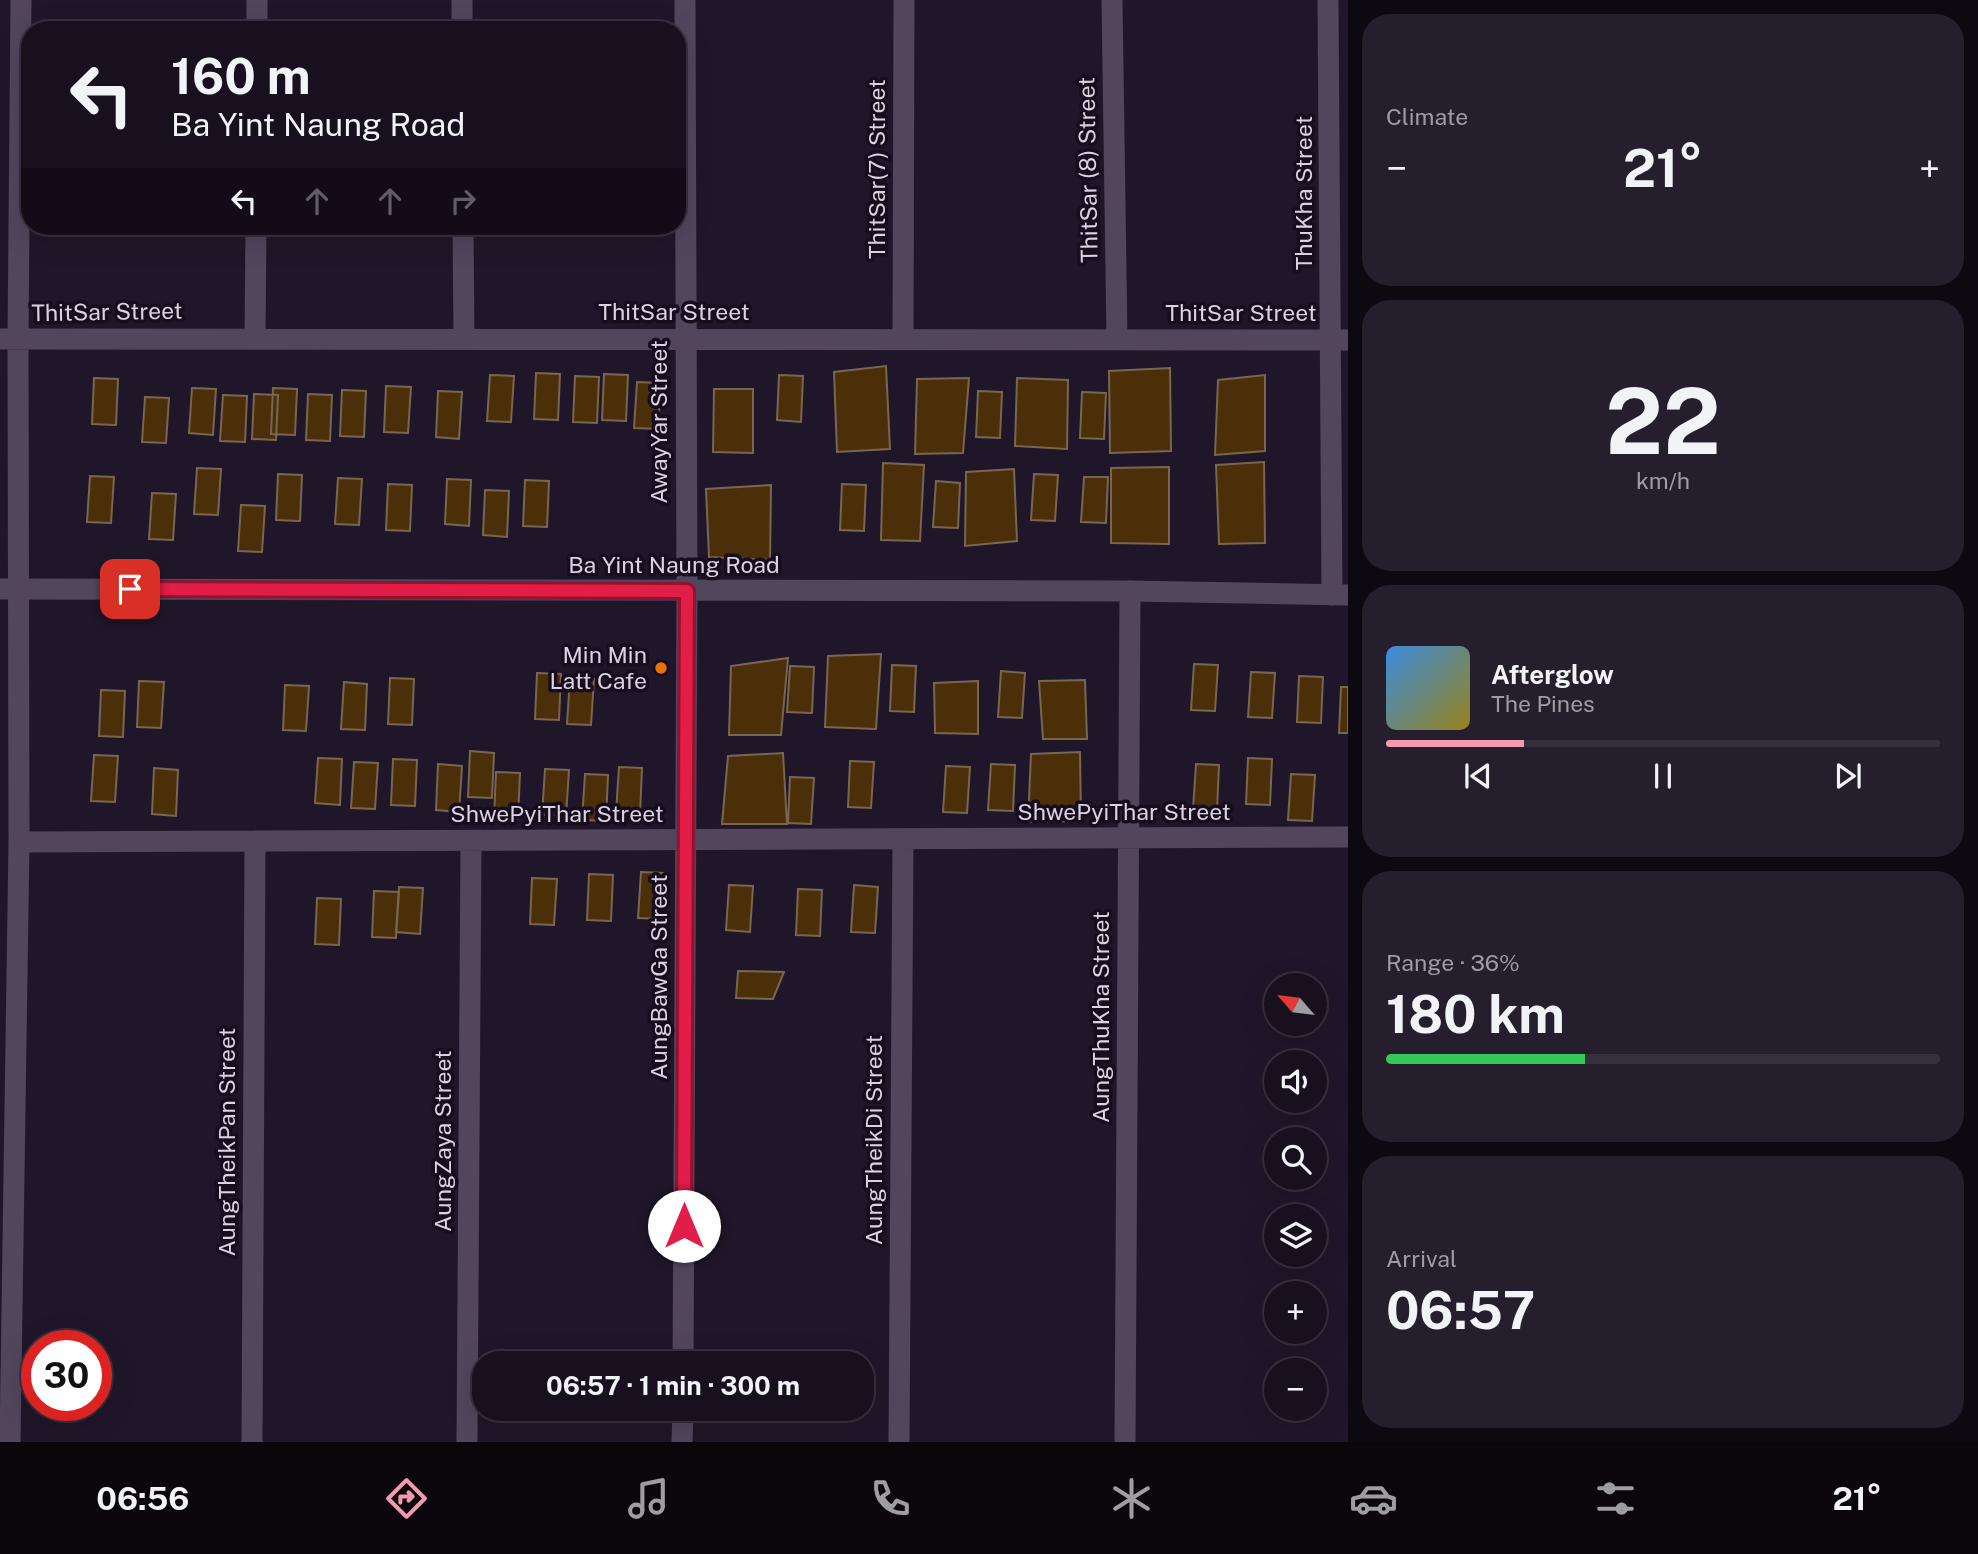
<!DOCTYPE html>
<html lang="en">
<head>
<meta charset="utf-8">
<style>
	body { margin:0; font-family:"Public Sans",sans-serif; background:#251e2c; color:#f1f3f6; height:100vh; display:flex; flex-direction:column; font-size:26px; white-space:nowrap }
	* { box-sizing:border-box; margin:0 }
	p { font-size:23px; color:#9f9da4 }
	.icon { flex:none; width:38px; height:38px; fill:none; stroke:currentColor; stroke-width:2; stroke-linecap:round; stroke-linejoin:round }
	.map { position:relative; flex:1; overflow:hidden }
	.drawer { display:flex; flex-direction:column; gap:14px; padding:14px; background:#0d0911; width:630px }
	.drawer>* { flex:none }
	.banner { position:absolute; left:21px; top:21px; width:665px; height:214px; border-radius:28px; box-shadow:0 7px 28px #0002,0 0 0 2px #36303d; background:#18101f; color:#f1f3f6; overflow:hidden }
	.needle { width:46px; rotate:298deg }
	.fabs { position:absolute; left:1264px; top:973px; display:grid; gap:14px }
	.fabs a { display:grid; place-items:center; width:63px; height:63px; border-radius:50%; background:#18101f; box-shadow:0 7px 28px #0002,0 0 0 2px #36303d; font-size:35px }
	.speed { position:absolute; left:21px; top:1330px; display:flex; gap:14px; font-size:35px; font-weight:700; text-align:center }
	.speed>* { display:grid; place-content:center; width:91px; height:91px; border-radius:50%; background:#18101f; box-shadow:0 7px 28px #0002,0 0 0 2px #36303d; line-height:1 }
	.speed .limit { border:10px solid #d22; background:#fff; color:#111 }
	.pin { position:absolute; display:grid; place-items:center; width:60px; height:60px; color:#fff; margin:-30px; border-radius:14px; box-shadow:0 4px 10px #0006 }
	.me { position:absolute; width:77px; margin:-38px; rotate:0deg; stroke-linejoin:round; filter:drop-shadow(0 0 5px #0008) }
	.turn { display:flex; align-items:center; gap:24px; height:147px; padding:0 35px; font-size:32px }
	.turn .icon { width:91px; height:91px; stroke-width:2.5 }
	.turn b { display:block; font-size:49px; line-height:60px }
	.lanes { display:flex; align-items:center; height:66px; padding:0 35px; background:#0003; justify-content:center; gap:35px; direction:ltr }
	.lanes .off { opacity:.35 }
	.big { font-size:52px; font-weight:700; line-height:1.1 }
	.drawer .widget { flex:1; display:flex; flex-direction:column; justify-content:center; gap:10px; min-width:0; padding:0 24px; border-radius:28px; background:#251e2c }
	.drawer .dial { align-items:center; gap:0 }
	.dial b { font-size:91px; line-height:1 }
	.song { display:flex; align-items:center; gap:21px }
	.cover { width:84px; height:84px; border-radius:10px; background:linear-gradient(135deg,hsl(210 70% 55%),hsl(50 70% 35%)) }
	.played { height:7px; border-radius:4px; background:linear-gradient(90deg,#f19ab0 25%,#36303d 25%) }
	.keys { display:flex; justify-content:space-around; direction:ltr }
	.heat { display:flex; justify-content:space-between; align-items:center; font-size:38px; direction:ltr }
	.charge { height:10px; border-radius:5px; background:linear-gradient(90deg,#34c759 36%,#36303d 0) }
	.trip { position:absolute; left:472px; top:1351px; width:402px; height:70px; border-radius:28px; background:#18101f; box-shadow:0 7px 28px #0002,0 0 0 2px #36303d; font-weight:700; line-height:70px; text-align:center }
	.tabs { display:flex; height:112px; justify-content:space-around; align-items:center; background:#0a060c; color:#9f9da4 }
	.tabs .icon { width:49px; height:49px }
	.tabs .active { color:#f19ab0 }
	.tabs b { font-size:32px; color:#f1f3f6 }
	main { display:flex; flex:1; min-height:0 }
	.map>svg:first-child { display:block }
	.building { fill:#4b2f09; stroke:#796651; stroke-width:2 }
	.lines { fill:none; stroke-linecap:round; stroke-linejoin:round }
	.minor { stroke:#51465c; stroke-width:21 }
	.secondary { stroke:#51465c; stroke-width:21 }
	.route-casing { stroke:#92132f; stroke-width:18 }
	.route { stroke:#e11d48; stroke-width:12 }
	.food-dot { fill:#e8710a; stroke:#170d1f; stroke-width:2.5 }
	.labels { text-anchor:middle; stroke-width:7; stroke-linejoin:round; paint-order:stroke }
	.street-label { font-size:23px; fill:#d9d2e0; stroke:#170d1f }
	.poi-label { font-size:23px; fill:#d9d2e0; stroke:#170d1f; text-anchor:end }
</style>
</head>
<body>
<main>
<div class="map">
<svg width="1348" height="1442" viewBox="0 0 1348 1442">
	<rect width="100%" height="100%" fill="#201629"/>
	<path class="building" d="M 886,366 L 890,449 L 837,452 L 834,372 Z
		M 1170,368 L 1171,451 L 1110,453 L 1109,371 Z
		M 536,373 L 560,374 L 558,420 L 534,419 Z
		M 604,374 L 628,375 L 626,421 L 602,420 Z
		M 490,375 L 514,376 L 511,422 L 487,421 Z
		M 779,375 L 803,376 L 801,422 L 777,420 Z
		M 1265,375 L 1265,451 L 1215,455 L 1218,380 Z
		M 575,376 L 599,377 L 597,423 L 573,422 Z
		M 94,378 L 118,379 L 116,425 L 92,424 Z
		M 969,378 L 963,453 L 915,454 L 917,379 Z
		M 1017,378 L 1068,380 L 1067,449 L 1015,446 Z
		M 637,382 L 661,383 L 658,429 L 634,428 Z
		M 386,386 L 411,387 L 408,433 L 384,432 Z
		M 192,388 L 216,389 L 213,435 L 189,433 Z
		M 273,388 L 297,389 L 295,435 L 271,434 Z
		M 714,389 L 753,389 L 753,453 L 713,452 Z
		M 342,390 L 366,391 L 364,437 L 340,436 Z
		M 438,391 L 462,392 L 459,439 L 436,437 Z
		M 978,391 L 1002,392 L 1000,438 L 976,437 Z
		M 1082,392 L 1106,393 L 1104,439 L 1080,438 Z
		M 254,394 L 278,395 L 276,440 L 252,439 Z
		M 308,394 L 332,395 L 330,441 L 306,440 Z
		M 223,395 L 247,396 L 245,442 L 220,441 Z
		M 145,397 L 169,398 L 166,443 L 142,442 Z
		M 1264,462 L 1265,543 L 1219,544 L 1216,465 Z
		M 883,463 L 924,465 L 920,541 L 881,540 Z
		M 1169,467 L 1169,544 L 1111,543 L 1111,468 Z
		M 197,468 L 221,469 L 218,515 L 194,514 Z
		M 1014,469 L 1017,541 L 965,546 L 966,472 Z
		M 278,474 L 302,475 L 300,521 L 276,520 Z
		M 1034,474 L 1058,475 L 1055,521 L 1031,520 Z
		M 90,476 L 114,477 L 111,523 L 87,522 Z
		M 1084,477 L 1108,477 L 1106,523 L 1081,522 Z
		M 338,478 L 362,479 L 359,525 L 335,524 Z
		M 447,479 L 471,480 L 469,526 L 445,524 Z
		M 525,480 L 549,481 L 547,527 L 523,526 Z
		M 936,481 L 960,483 L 958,528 L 933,527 Z
		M 388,484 L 412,485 L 410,531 L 386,530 Z
		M 842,484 L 866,485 L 864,531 L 840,530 Z
		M 771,485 L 770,560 L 709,557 L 706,489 Z
		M 485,490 L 509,491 L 507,537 L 483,535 Z
		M 152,493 L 176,494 L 173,540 L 149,539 Z
		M 241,505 L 265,506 L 262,552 L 238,551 Z
		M 881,654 L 876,729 L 825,727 L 828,656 Z
		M 788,658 L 781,735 L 729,735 L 731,666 Z
		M 1194,664 L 1218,665 L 1215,711 L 1191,710 Z
		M 892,665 L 916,666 L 914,712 L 890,711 Z
		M 790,666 L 814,667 L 812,713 L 787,712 Z
		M 1001,671 L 1025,673 L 1022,718 L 998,717 Z
		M 1251,672 L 1275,673 L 1272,718 L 1248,717 Z
		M 537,673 L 561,674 L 559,720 L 535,719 Z
		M 1299,676 L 1323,677 L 1321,723 L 1297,722 Z
		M 390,678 L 414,679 L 412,725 L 388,724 Z
		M 570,678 L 594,679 L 591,725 L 567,724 Z
		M 1085,680 L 1087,739 L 1043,739 L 1039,681 Z
		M 139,681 L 164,682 L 161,728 L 137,727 Z
		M 978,681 L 978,734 L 935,733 L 934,683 Z
		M 344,682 L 367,684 L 365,730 L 341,729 Z
		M 285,685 L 309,686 L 306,731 L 283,730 Z
		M 1341,687 L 1348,687 L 1348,733 L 1339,733 Z
		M 101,690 L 125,691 L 123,737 L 99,736 Z
		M 470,751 L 494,753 L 492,798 L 468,797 Z
		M 1080,752 L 1081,821 L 1028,822 L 1031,754 Z
		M 783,753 L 787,824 L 722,824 L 728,756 Z
		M 94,755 L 118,756 L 115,802 L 91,801 Z
		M 318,758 L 342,759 L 340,805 L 315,803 Z
		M 1248,758 L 1272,759 L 1270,805 L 1246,804 Z
		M 393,759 L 417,760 L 415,806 L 391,805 Z
		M 850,761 L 874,762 L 871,808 L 848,807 Z
		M 354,762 L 378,763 L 375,809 L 351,808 Z
		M 438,764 L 462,766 L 459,812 L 436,810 Z
		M 991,764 L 1015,765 L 1013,811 L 988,810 Z
		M 1196,764 L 1219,765 L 1217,811 L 1193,810 Z
		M 946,766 L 970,767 L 967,813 L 943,812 Z
		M 619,767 L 642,768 L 640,814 L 616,813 Z
		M 154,768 L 178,770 L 176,816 L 152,814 Z
		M 545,769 L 569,770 L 566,816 L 542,815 Z
		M 496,772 L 520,773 L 518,819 L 494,818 Z
		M 585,774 L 608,775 L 606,821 L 582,820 Z
		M 1291,774 L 1315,775 L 1312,821 L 1288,820 Z
		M 790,777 L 814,778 L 811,824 L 788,823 Z
		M 641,872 L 665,873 L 663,919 L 638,918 Z
		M 589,874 L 613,875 L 611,921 L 587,920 Z
		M 532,878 L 557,879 L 554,925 L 530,924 Z
		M 729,885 L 753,886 L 750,932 L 726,930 Z
		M 854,885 L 878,887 L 875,933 L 851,932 Z
		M 399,887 L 423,888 L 420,934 L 396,932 Z
		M 798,889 L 822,890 L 820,936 L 796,935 Z
		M 374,891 L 399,892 L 396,938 L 372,937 Z
		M 317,898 L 341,899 L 339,945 L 315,944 Z
		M 738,971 L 784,972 L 773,999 L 736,998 Z"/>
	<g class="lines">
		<path class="minor" d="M 462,0 L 462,30
			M 1112,0 L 1117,339
			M 1328,0 L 1332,595
			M 257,30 L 257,0
			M 463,226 L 464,338
			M 255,337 L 256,226
			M 0,339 L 1348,340
			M 903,339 L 904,0
			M 19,842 L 1348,837
			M 683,1363 L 687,591 L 685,0
			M 10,1442 L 19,842 L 18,339 L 21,0
			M 252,1442 L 255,841
			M 467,1442 L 471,841
			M 682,1442 L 683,1409
			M 899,1442 L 903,839
			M 1125,1442 L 1130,591"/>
		<path class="secondary" d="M 0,589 L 1130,591 L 1348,595"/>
	</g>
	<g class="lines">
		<g class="route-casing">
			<path id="route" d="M 130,589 L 687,591 L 684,1226"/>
		</g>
		<use href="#route" class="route"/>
	</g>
	<circle class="food-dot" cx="661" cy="668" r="7"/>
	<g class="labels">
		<g class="street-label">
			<text transform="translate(877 169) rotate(-90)" y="8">ThitSar(7) Street</text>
			<text transform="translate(1088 170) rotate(-91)" y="8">ThitSar (8) Street</text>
			<text transform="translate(1304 193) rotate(-90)" y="8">ThuKha Street</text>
			<text transform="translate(107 312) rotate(-1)" y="8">ThitSar Street</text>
			<text x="674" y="320">ThitSar Street</text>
			<text x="1241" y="321">ThitSar Street</text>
			<text transform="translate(659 422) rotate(-90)" y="8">AwayYar Street</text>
			<text x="674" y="573">Ba Yint Naung Road</text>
			<text x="1124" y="820">ShwePyiThar Street</text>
			<text x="557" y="822">ShwePyiThar Street</text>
			<text transform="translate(659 977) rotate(-90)" y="8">AungBawGa Street</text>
			<text transform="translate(1101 1017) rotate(-90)" y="8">AungThuKha Street</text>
			<text transform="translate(874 1140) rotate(-90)" y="8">AungTheikDi Street</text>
			<text transform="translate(443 1141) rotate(-90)" y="8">AungZaya Street</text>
			<text transform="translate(227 1142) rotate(-90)" y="8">AungTheikPan Street</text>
		</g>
		<g class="poi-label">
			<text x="647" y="663">Min Min<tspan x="647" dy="26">Latt Cafe</tspan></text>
		</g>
	</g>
</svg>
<div class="fabs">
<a><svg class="needle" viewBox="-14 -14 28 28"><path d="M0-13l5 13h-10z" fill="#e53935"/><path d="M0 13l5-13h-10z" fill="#9f9da4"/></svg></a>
<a><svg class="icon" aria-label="sound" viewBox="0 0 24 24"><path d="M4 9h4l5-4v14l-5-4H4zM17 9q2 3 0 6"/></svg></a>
<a><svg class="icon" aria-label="search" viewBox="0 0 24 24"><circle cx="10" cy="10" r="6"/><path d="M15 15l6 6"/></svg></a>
<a><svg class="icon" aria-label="layers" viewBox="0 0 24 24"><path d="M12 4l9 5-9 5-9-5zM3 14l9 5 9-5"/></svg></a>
<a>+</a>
<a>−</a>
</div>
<div class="speed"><div class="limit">30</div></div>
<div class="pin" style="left:130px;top:589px;background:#d93025"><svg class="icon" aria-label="arrive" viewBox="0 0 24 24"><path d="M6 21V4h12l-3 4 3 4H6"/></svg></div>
<svg class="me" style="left:684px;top:1226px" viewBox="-20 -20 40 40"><circle r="19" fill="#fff"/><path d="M0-13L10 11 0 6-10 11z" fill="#e11d48"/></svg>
<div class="trip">06:57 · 1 min · 300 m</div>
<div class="banner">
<div class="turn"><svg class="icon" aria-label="left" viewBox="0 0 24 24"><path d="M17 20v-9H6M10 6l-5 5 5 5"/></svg><div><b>160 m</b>Ba Yint Naung Road</div></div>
<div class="lanes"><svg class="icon" aria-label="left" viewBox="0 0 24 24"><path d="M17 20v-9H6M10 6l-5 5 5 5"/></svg><svg class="icon off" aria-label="ahead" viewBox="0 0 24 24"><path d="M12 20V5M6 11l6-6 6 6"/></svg><svg class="icon off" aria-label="ahead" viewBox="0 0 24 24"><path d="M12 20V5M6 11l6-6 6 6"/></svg><svg class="icon off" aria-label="right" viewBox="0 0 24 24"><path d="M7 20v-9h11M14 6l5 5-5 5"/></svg></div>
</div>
</div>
<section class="drawer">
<div class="widget"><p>Climate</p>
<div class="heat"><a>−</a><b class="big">21°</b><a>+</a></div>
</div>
<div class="widget dial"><b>22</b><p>km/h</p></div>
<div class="widget">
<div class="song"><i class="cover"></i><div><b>Afterglow</b><p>The Pines</p></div></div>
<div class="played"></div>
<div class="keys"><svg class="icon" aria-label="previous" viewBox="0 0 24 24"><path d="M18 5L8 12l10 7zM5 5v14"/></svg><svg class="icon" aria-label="pause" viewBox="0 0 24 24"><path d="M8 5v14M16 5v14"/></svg><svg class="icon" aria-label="next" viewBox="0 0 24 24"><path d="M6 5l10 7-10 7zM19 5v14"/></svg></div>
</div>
<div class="widget"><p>Range · 36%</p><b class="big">180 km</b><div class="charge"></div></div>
<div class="widget"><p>Arrival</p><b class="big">06:57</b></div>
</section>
</main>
<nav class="tabs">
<b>06:56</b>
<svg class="icon active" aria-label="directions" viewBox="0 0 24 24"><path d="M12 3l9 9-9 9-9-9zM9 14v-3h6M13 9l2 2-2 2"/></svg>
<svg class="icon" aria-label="music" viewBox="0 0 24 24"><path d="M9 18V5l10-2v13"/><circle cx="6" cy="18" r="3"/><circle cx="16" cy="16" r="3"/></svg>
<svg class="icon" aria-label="phone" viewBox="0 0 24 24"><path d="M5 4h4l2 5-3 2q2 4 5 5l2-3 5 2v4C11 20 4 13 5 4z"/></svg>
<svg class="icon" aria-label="climate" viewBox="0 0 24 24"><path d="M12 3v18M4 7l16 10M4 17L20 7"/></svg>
<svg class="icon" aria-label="car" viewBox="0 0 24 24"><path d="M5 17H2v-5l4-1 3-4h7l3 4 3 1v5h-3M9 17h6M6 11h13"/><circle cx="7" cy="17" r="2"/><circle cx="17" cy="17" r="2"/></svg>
<svg class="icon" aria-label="filters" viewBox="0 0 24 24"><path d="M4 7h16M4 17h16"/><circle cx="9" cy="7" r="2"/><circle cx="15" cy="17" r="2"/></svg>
<b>21°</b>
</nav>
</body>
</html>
